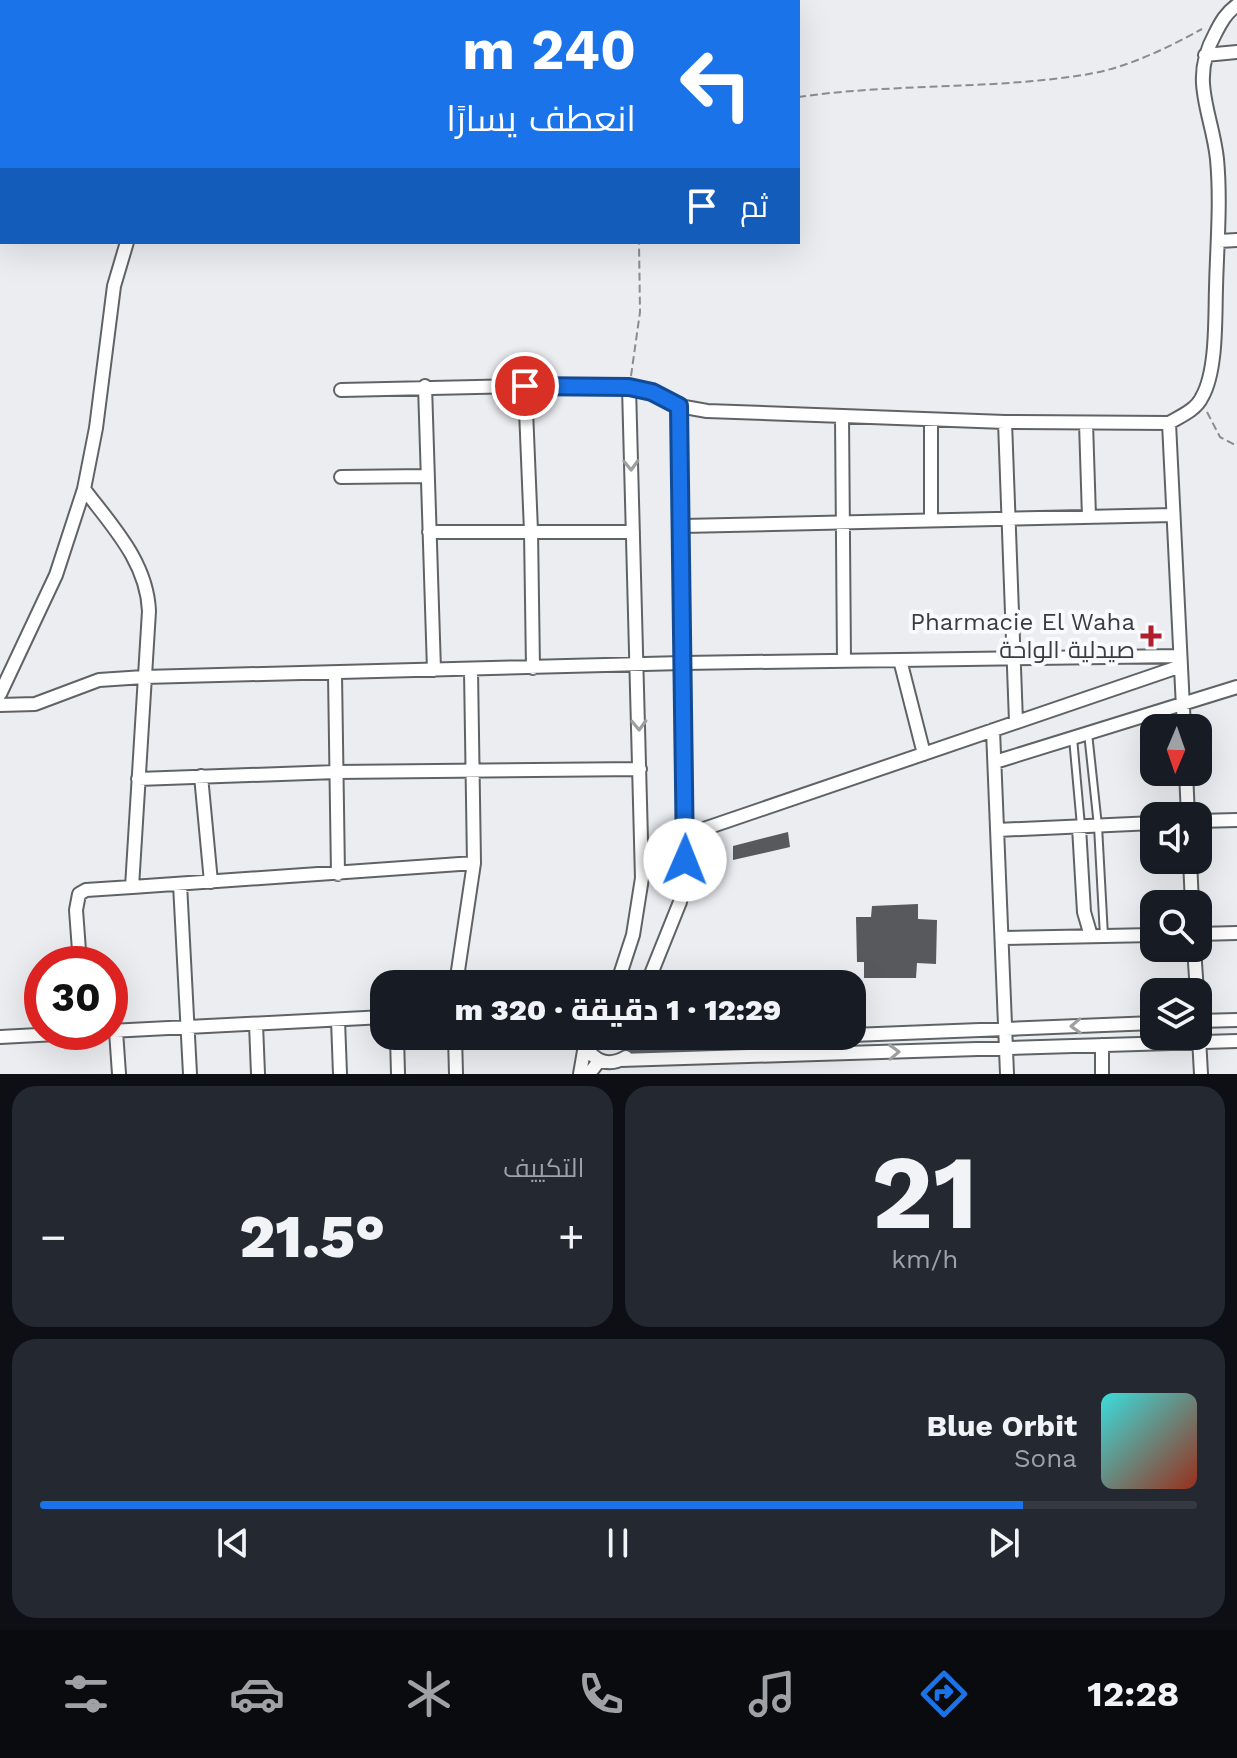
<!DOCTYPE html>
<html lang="ar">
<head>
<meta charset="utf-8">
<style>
	body { margin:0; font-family:"Work Sans",Cairo,sans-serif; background:#242831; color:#f1f3f6; direction:rtl; height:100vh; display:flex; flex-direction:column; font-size:30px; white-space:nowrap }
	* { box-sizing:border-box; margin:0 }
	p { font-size:26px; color:#9ea1a6 }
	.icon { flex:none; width:44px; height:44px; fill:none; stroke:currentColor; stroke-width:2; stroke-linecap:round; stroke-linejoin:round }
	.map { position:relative; height:1074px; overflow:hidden; direction:ltr }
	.sheet { display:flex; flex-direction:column; gap:12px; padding:12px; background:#0d0f14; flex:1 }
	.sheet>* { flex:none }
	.hud { position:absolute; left:0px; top:0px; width:800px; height:244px; box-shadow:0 8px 32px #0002; direction:rtl; background:#1a73e8; color:#fff; overflow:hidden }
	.needle { width:52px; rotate:182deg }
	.fabs { position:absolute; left:1140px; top:714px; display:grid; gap:16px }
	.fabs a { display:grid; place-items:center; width:72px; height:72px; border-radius:16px; background:#171b24; box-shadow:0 8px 32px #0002; font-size:40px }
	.speed { position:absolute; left:24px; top:946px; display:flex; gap:16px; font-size:40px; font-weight:700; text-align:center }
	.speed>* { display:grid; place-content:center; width:104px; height:104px; border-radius:50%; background:#171b24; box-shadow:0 8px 32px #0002; line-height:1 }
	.speed .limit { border:12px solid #d22; background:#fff; color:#111 }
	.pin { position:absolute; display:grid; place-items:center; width:68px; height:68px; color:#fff; margin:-34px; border:4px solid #fff; border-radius:50%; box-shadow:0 2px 8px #0007 }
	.me { position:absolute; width:88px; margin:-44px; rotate:1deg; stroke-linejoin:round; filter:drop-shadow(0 0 6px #0008) }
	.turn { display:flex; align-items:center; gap:28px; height:168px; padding:0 32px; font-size:36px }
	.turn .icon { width:104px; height:104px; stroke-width:2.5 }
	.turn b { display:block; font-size:56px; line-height:68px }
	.then { display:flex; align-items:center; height:76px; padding:0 32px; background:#0003; gap:16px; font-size:30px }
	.big { font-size:60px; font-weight:800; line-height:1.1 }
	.sheet .card { flex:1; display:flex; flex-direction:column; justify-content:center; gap:12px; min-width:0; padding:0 28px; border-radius:24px; background:#242831 }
	.sheet .dial { align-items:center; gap:0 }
	.dial b { font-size:104px; line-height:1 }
	.song { display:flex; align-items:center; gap:24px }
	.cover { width:96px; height:96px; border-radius:12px; background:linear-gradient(135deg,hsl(180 70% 55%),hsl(10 70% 35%)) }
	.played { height:8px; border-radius:4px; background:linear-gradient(90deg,#1a73e8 85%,#363941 85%) }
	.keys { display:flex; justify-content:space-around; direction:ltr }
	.heat { display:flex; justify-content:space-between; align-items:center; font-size:44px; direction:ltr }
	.sheet .tiles { flex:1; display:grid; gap:12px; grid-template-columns:1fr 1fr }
	.card:last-child { grid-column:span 2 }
	.trip { position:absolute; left:370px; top:970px; width:496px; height:80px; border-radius:24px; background:#171b24; box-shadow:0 8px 32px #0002; font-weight:800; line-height:80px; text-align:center; direction:rtl }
	.tab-bar { display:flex; height:128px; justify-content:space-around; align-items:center; background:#090b0e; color:#9ea1a6 }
	.tab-bar .icon { width:56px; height:56px }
	.tab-bar .current { color:#1a73e8 }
	.tab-bar b { font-size:36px; color:#f1f3f6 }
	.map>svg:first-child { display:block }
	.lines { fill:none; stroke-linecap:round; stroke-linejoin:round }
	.canal { stroke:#d28985; stroke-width:14 }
	.building { fill:#57595c }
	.lane-casing { stroke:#606366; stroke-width:10 }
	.street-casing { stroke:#606366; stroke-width:16 }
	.path { stroke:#8b8c8f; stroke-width:2; stroke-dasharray:8 4; stroke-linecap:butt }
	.lane { stroke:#fff; stroke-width:6 }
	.street { stroke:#fff; stroke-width:12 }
	.oneway { stroke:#9d9e9e }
	.route-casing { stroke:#114b97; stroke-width:20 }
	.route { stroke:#1a73e8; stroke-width:14 }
	.poi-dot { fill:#b01d2b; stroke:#f8fafe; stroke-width:3 }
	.labels { text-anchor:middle; stroke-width:8; stroke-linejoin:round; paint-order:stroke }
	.poi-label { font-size:24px; fill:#3b3c3d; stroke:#f8fafe; text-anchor:end }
</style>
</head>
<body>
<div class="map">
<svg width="1237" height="1074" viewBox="0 0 1237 1074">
	<rect width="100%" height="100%" fill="#ebedf1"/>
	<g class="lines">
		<path class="canal" d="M 60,0 L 82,2
			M 554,2 L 557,0"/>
	</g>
	<path class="building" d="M 788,832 L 790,847 L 733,860 L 733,846 Z
		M 918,904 L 918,919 L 937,920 L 936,964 L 917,963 L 916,978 L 864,978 L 864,962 L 857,962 L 856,917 L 871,917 L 872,906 Z"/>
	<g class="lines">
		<g class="lane-casing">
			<path id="lane" d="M 1088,733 L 1098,826 L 1104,936
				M 1073,738 L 1081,826"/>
		</g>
		<g class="street-casing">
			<path id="street" d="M 26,0 L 31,2
				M 1205,55 L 1237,52
				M 1219,241 L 1237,240
				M 425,386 L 434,670
				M 525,386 L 531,531 L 533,668
				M 341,390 L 525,386 L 629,387 L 652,392 L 679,406 L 707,411 L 1005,422 L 1169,423 C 1181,416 1196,410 1202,397 C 1217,371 1215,318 1216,288 C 1217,245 1221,202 1217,159 C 1212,112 1189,81 1215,34 C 1221,22 1226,13 1237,5
				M 842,416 L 844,661
				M 1005,422 L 1016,722
				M 1086,423 L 1089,517
				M 1169,423 L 1184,728
				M 341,477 L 427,476
				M 931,520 L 931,420
				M 682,526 L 1173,515
				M 429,532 L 633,532
				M 900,660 L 924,754
				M 335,674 L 338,874
				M 0,694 L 56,575 L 84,489
				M 0,705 L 35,704 L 99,680 L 144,677 L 683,663 L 1180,656
				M 993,730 L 1007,1074
				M 995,762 L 1237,687
				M 1186,772 L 1188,816
				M 201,776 L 211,882
				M 138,779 L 336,772 L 640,769
				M 1198,821 L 1237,820
				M 1079,827 L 1084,912 L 1091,936
				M 997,830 L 1154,823
				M 686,835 L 1181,666
				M 1190,860 L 1192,904
				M 180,884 L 190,1074
				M 132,887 L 474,863 L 471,670
				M 1198,934 L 1237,933
				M 1002,938 L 1154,935
				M 1194,948 L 1197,992
				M 80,964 L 76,910 L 79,894 L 86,890 L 132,887 L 149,611 C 147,562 112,526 84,489 L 96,428 L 114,286 L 127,242
				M 456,984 L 474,863
				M 617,984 L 633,935 L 642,878 L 629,387
				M 647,984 L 680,902 L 685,860 L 679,406
				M 338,1020 L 340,1074
				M 1198,1020 L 1201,1074
				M 1198,1021 L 1237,1020
				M 256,1024 L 258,1074
				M 110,1031 L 384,1017
				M 116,1031 L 119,1074
				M 852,1035 L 1154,1023
				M 397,1036 L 398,1074
				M 455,1036 L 456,1074
				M 584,1036 C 587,1059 606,1069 626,1057
				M 0,1037 L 95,1032
				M 634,1044 L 833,1036
				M 1102,1045 L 1102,1074
				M 620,1060 L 1237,1041
				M 580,1074 L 585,1045
				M 589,1074 L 599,1061"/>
		</g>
		<path class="path" d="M 681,2 L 682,0
			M 0,6 L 2,5
			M 798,97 C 895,83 993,90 1089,74 C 1129,67 1167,48 1202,29
			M 0,138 L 2,132
			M 0,198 L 2,199
			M 631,376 L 640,312 L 639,242
			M 1207,412 L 1220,437 L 1237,446"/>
		<use href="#lane" class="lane"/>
		<use href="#street" class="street"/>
	</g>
	<defs><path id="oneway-chevron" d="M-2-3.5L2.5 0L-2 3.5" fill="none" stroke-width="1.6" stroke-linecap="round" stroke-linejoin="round" transform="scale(2)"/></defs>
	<g class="oneway">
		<use href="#oneway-chevron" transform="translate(631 465) rotate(88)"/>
		<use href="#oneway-chevron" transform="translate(639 725) rotate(88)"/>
		<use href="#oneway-chevron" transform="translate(1076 1026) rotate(178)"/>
		<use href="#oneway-chevron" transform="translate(894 1052) rotate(-2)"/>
	</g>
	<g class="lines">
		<g class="route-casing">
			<path id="route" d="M 525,386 L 629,387 L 652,392 L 679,406 L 685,860"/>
		</g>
		<use href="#route" class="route"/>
	</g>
	<path class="poi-dot" d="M1147 624h8v8h8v8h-8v8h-8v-8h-8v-8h8z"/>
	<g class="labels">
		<g class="poi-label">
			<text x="1135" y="630">Pharmacie El Waha<tspan x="1135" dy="28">صيدلية الواحة</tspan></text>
		</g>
	</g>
</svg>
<div class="fabs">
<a><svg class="needle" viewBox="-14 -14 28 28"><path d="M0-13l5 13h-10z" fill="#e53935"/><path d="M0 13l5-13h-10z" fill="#9ea1a6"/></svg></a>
<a><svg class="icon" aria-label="sound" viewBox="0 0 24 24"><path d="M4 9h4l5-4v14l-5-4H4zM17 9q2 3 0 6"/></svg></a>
<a><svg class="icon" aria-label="search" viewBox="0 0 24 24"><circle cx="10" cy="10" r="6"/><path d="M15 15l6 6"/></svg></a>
<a><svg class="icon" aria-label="layers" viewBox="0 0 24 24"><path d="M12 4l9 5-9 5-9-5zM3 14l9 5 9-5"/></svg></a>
</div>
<div class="speed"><div class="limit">30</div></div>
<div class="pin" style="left:525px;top:386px;background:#d93025"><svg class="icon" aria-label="arrive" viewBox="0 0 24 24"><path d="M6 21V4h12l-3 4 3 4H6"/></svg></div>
<svg class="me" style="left:685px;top:860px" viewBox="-20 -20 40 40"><circle r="19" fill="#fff"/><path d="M0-13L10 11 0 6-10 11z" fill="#1a73e8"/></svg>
<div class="trip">12:29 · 1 دقيقة · 320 m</div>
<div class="hud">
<div class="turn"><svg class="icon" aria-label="left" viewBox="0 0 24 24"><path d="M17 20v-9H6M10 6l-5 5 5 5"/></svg><div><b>240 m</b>انعطف يسارًا</div></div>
<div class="then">ثم<svg class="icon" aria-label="arrive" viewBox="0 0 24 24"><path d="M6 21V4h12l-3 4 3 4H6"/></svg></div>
</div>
</div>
<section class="sheet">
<div class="tiles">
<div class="card dial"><b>21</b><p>km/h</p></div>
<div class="card"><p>التكييف</p>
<div class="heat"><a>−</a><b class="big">21.5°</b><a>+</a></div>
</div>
<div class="card">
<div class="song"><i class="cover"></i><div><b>Blue Orbit</b><p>Sona</p></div></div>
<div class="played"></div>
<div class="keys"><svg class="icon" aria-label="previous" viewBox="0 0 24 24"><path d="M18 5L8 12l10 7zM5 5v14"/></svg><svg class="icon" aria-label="pause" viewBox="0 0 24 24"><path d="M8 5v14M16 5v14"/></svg><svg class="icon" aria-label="next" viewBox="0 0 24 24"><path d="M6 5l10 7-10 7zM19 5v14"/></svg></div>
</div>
</div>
</section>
<nav class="tab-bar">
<b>12:28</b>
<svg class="icon current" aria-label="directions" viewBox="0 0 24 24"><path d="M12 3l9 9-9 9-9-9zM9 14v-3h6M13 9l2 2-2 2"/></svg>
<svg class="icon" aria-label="music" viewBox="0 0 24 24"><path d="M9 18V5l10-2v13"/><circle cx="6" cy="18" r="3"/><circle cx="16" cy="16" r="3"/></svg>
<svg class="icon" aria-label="phone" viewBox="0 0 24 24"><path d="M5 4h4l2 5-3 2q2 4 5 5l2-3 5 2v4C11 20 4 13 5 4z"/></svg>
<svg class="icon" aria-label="climate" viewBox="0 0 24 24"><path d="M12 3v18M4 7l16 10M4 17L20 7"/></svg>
<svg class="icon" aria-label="car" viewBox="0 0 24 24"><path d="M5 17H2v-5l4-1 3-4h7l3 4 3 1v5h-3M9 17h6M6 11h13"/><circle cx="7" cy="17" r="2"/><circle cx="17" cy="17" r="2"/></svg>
<svg class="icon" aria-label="filters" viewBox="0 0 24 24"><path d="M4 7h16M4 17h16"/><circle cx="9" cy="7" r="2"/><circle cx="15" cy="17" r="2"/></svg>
</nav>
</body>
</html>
